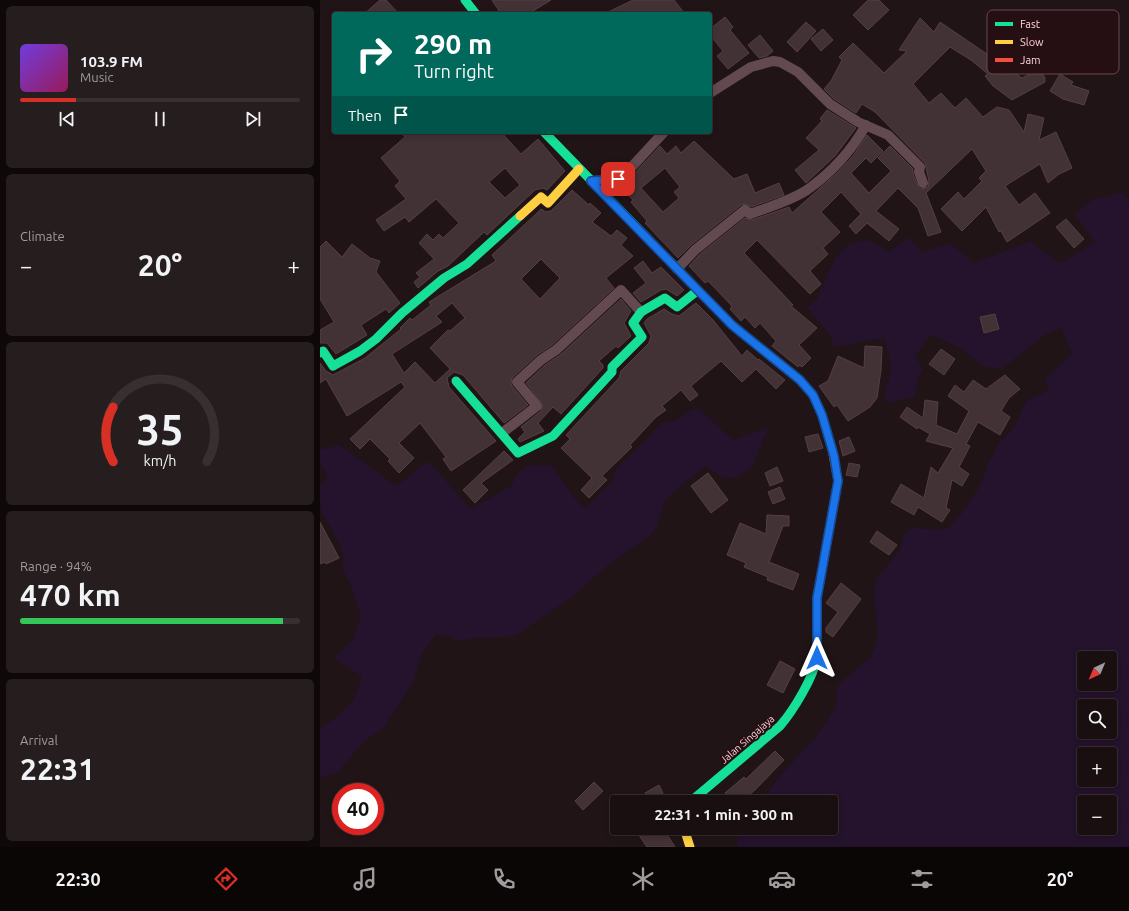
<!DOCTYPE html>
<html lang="en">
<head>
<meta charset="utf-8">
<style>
	body { margin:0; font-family:Ubuntu,sans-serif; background:#261d1e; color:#f1f3f6; height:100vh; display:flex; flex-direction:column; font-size:15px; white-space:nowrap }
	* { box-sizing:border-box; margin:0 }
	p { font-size:13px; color:#9f9c9f }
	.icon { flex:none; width:22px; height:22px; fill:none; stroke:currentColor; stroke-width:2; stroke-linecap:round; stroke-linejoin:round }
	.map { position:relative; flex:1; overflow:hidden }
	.side { display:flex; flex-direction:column; gap:6px; padding:6px; background:#0e0809; width:320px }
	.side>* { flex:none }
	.hud { position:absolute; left:12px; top:12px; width:380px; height:122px; border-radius:4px; box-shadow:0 2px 6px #0003,0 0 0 1px #372f30; background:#00695c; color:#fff; overflow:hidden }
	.needle { width:26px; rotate:224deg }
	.controls { position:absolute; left:757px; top:651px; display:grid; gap:8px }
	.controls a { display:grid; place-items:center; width:40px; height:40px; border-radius:4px; background:#190f10; box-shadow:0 2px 6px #0003,0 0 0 1px #372f30; font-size:20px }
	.speed { position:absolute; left:12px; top:783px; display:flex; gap:8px; font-size:20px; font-weight:700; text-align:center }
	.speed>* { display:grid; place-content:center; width:52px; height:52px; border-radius:50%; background:#190f10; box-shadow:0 2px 6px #0003,0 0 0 1px #372f30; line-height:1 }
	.speed .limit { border:6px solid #d22; background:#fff; color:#111 }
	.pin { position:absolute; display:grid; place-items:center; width:34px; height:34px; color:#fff; margin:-17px; border-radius:8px; box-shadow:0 2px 6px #0006 }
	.me { position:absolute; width:44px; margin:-22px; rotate:0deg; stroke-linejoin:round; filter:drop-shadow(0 0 3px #0008) }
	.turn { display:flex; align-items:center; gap:14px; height:84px; padding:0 16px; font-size:18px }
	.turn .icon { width:52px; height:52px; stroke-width:2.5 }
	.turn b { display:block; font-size:28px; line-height:34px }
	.then { display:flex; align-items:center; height:38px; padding:0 16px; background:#0003; gap:8px; font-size:15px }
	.big { font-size:30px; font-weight:700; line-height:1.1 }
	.side .card { flex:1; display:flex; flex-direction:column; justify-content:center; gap:6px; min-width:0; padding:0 14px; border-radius:6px; background:#261d1e }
	.side .dial { align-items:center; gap:0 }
	.dial svg { height:104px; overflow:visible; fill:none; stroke:#372f30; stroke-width:7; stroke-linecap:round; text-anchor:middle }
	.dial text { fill:#f1f3f6; stroke:none }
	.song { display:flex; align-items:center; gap:12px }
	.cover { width:48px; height:48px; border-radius:6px; background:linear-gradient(135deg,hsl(260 70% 55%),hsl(330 70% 35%)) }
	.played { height:4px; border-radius:2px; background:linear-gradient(90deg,#d93025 20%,#372f30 20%) }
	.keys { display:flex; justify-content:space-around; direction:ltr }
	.heat { display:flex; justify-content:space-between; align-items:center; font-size:22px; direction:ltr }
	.charge { height:6px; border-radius:3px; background:linear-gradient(90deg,#34c759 94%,#372f30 0) }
	.trip { position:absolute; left:290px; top:795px; width:228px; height:40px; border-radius:4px; background:#190f10; box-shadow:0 2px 6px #0003,0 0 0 1px #372f30; font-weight:700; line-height:40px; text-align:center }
	.tabs { display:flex; height:64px; justify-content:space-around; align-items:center; background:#0a0606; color:#9f9c9f }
	.tabs .icon { width:28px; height:28px }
	.tabs .selected { color:#d93025 }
	.tabs b { font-size:18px; color:#f1f3f6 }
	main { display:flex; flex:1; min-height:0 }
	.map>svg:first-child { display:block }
	.green { fill:#25122c; fill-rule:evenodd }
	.building { fill:#433235; stroke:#553f42; fill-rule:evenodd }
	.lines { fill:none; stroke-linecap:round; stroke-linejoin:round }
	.street { stroke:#624a50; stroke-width:10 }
	.fast { stroke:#16e098; stroke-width:9 }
	.slow { stroke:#ffcf43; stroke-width:9 }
	.jam { stroke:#f24e42; stroke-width:9 }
	.route-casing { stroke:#114b97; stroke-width:10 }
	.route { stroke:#1a73e8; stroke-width:7 }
	.labels { text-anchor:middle; stroke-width:4; stroke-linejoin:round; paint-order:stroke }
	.street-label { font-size:10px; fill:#ffd4dc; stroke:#260f12 }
	.key { fill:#260f12; stroke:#674a4f; stroke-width:1 }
	.key-label { font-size:11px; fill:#ffd4dc }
</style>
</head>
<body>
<main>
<section class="side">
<div class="card">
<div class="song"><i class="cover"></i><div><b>103.9 FM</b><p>Music</p></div></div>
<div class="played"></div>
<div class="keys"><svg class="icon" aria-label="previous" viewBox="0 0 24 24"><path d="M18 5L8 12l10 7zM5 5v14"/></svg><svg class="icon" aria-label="pause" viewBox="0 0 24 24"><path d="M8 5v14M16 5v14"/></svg><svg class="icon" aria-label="next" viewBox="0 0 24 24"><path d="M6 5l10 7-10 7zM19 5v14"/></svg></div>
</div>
<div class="card"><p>Climate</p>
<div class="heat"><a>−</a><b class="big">20°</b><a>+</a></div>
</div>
<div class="card dial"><svg viewBox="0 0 100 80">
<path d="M14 69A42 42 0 1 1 86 69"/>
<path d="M14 69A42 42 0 0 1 14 27" stroke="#d93025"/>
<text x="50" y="56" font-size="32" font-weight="700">35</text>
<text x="50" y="72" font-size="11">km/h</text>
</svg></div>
<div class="card"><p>Range · 94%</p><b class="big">470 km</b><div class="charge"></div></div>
<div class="card"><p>Arrival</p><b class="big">22:31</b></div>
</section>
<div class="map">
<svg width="809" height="847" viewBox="0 0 809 847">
	<rect width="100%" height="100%" fill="#211416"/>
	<path class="green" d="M 803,193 L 809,202 L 809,847 L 418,847 L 417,837 L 420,828 L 511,828 L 511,802 L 439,802 L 445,796 L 458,778 L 494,739 L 516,708 L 517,689 L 520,683 L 551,657 L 558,637 L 554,592 L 556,579 L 579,551 L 585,534 L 590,529 L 595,528 L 624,530 L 629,527 L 642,513 L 662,482 L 666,468 L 678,445 L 694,427 L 707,400 L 728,391 L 725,379 L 752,353 L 741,328 L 727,334 L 681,369 L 664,367 L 640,348 L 611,335 L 595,356 L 603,368 L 597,383 L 595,397 L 567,403 C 562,390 569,385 570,372 C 571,361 567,349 564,338 L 515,347 C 508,331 499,320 487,308 L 497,299 L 515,258 L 530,243 L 549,240 L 570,252 L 589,237 L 602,252 L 630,243 L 654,263 L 711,241 L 724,252 L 741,263 L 775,242 L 755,215 L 773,199 ZM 764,658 L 790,658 L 790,684 L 764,684 ZM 764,706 L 790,706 L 790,732 L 764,732 ZM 764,754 L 790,754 L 790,780 L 764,780 ZM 764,802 L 790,802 L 790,828 L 764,828 Z
		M 380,409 L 413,440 L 448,428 L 433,466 L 418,477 L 402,477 L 386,466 L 359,487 L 345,501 L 337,527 L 330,536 L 293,561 L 252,597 L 197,635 L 184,637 L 160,637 L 137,641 L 129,636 L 116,635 L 102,654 L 94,680 L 65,726 L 44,742 L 17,773 L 0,778 L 0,729 C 18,716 41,700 41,676 L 14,658 L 33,639 L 41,617 L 30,583 L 22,569 C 29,549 8,528 1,509 C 0,502 0,493 0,485 L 8,476 L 0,463 L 0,450 L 19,445 L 77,486 L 106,462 L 110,463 L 151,509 L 191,486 L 198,472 L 208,466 L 231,465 L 255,499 L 265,509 L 292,482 L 296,469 L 342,423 L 355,421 L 371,410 Z"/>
	<path class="building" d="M 60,0 L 66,0 L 79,14 L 44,14 Z
		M 172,0 L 231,0 L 208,14 L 181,14 Z
		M 313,0 L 354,0 L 365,14 L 284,14 Z
		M 548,0 L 559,0 L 569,10 L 548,30 L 533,15 Z
		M 405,17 L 413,27 L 410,30 L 429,53 L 408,69 L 397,56 L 403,51 L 390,35 L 390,29 Z
		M 600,18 L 614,32 L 620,22 L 702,78 L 720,69 L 725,78 L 725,82 L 692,100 L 673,86 L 665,76 L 668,74 L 651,60 L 630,47 L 593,84 L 609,103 L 621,93 L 635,108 L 646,98 L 663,117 L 677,107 L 689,110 L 704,132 L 708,114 L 724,118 L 719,140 L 736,132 L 752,168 L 739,174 L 728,183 L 720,164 L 685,186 L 699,205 L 715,193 L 730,213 L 687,242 L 681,231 L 679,232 L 666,207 L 642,231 L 621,209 L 638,192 L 644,199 L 662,181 L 659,178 L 666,171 L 652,149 L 606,193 L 621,232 L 608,236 L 598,208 L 578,188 L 556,211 L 579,229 L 569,241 L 547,223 L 536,234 L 529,226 L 541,214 L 521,192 L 501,212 L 520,232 L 503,248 L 508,254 L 490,271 L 501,284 L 490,294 L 437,240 L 424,253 L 473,305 L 471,306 L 497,328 L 479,345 L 491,358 L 482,367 L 479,365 L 478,367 L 452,346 L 456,341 L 440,323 L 435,328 L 425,317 L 421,321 L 410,309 L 412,306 L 388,281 L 385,283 L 369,266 L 379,255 L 425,218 L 432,220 L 469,207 L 472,213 L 517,173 L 533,156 L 547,135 L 563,151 L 551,163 L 546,158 L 531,173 L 549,193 L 571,171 L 558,158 L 570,146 L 593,169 L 593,174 L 599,188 L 602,189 L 608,187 L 609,181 L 605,163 L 555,112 L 542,104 L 536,113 L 514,99 L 504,89 L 511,81 L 522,60 L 519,57 L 533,43 L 564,73 L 587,51 L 579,50 Z
		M 486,22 L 496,31 L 477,52 L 467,42 Z
		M 503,29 L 513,40 L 501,51 L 491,39 Z
		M 440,35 L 453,51 L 447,56 L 439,58 L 428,45 Z
		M 740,74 L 753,82 L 751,85 L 769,91 L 764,105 L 743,99 L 730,91 Z
		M 507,110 L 536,128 L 515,156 L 486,183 L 475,170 L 499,150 L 486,138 L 502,121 L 500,119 Z
		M 81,132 L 181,132 L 201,154 L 218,139 L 245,171 L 227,190 L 223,188 L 215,190 L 167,235 L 164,232 L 128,266 L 118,271 L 98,288 L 94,282 L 100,277 L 96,273 L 114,259 L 99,243 L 107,234 L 113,240 L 119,234 L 123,238 L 139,223 L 116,199 L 89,222 L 85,217 L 64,231 L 56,220 L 86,199 L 75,186 L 80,181 L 61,158 L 85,137 ZM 185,168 L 200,185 L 185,198 L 169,182 Z
		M 374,141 L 414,179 L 427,174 L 435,193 L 459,183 L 464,195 L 431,207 L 426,204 L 421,205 L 371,245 L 358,258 L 325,223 L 327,221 L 311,202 L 313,200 L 299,185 L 313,175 L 340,146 L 347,154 L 356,146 L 361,153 ZM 345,168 L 360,187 L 354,192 L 359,198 L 343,212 L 321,188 Z
		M 252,190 L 269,205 L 270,203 L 281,213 L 272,222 L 291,236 L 297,230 L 307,238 L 301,245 L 313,256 L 286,278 L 294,288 L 232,345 L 217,355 L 192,378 L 191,383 L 192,386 L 208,405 L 184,423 L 143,375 L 134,372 L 127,378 L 129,387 L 176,441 L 131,471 L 123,459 L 126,457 L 100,423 L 79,443 L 94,458 L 79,473 L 68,461 L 70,459 L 50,439 L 40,449 L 30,439 L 85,387 L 81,382 L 27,416 L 6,379 L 0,383 L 0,363 L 6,371 L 13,375 L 45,358 L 81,329 L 80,328 L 90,318 L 92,320 L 111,305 L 109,302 L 176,261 L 172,255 L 217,213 L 221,209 L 226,212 L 231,211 ZM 221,259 L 240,278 L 220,299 L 201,279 ZM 132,303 L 145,318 L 130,331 L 128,330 L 110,348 L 130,369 L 115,383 L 95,362 L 84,373 L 72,354 L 122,322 L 116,316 Z
		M 746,219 L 764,239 L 754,248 L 736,227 Z
		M 6,241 L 22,257 L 32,244 L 50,258 L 60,261 L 56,272 L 80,303 L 69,313 L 66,309 L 41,325 L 47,335 L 16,354 L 7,343 L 0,343 L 0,330 L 14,322 L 0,299 L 0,247 Z
		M 323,261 L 332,273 L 341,267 L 364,290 L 357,296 L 346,289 L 341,290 L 321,302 L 313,293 L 326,283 L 314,268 Z
		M 301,299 L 311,311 L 304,323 L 311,336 L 298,348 L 296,346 L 279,361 L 283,365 L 283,368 L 241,414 L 233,407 L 218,423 L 224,431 L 200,442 L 198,439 L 205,432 L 201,427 L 221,411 L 223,405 L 206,383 L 225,365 L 240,355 Z
		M 376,303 L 393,320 L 422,356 L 427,350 L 438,360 L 439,359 L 465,380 L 456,389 L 436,369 L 422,382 L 401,361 L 371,386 L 378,395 L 370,401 L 361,390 L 342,406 L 346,410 L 336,417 L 310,445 L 312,447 L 282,476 L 287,480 L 269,498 L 261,490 L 272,478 L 241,448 L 250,439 L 246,435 L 299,378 L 301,371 L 329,343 L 331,336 L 324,323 L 327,319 L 344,309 L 352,314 L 359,316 Z
		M 675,314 L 679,329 L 664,333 L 660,317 Z
		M 545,346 L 562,347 L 561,370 L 557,398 L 550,407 L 528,421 L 517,405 L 514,407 L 499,386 L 508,381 L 518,356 L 544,368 Z
		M 621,349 L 635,359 L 624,375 L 609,364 Z
		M 685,375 L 700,389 L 689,398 L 681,411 L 690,417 L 680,435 L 658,422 L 646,444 L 650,446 L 639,467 L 649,474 L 642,486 L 632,480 L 626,508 L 630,510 L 622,522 L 598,507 L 594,515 L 571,502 L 581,484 L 604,498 L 611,467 L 618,473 L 633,448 L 606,441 L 610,434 L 598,427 L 597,429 L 580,417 L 587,407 L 603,418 L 605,400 L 618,402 L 616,425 L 637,434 L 649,411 L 628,396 L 635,385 L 644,392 L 653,380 L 666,389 Z
		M 498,434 L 503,448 L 489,452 L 485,437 Z
		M 529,437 L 535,451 L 523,456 L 519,441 Z
		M 184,451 L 193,460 L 161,483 L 168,490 L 155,503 L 143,490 Z
		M 529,463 L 540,465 L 537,477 L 526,475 Z
		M 457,467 L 463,481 L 450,486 L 445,473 Z
		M 388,473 L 408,500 L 391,513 L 371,486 Z
		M 460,487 L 465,499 L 453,504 L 448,492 Z
		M 447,515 L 469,516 L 469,526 L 463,526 L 449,562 L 479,574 L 473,590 L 447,580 L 448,577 L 424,567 L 426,563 L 407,555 L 420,523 L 446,534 Z
		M 0,522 L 19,558 L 6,564 L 5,562 L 0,564 Z
		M 557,531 L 577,545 L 569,555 L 550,542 Z
		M 521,583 L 541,599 L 513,637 L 506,632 L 506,628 L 518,612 L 506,603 Z
		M 460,661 L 475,669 L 463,693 L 447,685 Z
		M 455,751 L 464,760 L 435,790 L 421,802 L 412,802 L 405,793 L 424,777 L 426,779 Z
		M 274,782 L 283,791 L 263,810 L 255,801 Z
		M 339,785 L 347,802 L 317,802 L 326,795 L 325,793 Z
		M 314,828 L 343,828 L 355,847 L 327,847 Z"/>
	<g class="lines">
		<path class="street" d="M 390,93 L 431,67 L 453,61 L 460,62 L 478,72 L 510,104 L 538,122 L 568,135 L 600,167 L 599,172 L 603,183
			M 271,181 L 298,179 L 308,171 L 344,132
			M 357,269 L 375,250 L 425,210 L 430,214 C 449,207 470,201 487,190 C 511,173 532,150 546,125
			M 182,433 L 217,406 L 197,382 L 221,360 L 236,350 L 301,290 L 321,312"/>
		<path class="fast" d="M 145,0 L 156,14
			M 224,132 L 412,325 L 480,380 L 493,395 L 502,415 L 512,449
			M 0,353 L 3,351 L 13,366 L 40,351 L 56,339 L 82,313 L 124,278 L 147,264 L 200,216
			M 136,381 L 198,453 L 233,436 L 292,372 L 292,367 L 322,337 L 313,323 L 321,312 L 345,298 L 357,307 L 377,291
			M 370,802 L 460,726 C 473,711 494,677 497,657 C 498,648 497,638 497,629"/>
		<path class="slow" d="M 200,216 L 221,197 L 228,203 L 259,169
			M 364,828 L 370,847"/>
		<path class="jam" d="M 497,629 L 497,598 L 518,481 L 512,449"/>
	</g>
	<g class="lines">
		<g class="route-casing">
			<path id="route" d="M 298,179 L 271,181 L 412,325 L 480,380 L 493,395 L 502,415 L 514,456 L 518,481 L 497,598 L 497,658"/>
		</g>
		<use href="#route" class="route"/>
	</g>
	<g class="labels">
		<g class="street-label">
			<text transform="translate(427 739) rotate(-41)" y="4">Jalan Singajaya</text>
		</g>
	</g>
	<rect x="667" y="10" width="132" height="64" rx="6" class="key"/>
	<rect x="675" y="22" width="18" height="4" fill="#16e098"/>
	<rect x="675" y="40" width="18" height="4" fill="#ffcf43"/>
	<rect x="675" y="58" width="18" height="4" fill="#f24e42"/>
	<g class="key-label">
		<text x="700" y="28">Fast</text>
		<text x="700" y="46">Slow</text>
		<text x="700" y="64">Jam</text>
	</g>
</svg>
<div class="controls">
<a><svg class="needle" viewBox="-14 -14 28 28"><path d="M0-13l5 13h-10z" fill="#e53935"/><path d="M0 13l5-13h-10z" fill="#9f9c9f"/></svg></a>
<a><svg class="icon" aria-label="search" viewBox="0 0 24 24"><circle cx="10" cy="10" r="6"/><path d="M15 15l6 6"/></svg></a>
<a>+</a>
<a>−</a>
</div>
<div class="speed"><div class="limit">40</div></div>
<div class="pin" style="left:298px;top:179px;background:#d93025"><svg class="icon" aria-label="arrive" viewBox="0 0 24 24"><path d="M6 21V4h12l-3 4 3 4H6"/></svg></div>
<svg class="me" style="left:497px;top:658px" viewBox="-20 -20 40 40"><path d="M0-17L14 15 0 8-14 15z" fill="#1a73e8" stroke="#fff" stroke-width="4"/></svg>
<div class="trip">22:31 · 1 min · 300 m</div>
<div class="hud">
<div class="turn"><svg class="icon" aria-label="right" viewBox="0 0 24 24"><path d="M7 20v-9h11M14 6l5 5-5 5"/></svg><div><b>290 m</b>Turn right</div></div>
<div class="then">Then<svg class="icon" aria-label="arrive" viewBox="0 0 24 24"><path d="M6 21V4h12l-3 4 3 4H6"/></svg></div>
</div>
</div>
</main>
<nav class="tabs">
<b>22:30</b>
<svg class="icon selected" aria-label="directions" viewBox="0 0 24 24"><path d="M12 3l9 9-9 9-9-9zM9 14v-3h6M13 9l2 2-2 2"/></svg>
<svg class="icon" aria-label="music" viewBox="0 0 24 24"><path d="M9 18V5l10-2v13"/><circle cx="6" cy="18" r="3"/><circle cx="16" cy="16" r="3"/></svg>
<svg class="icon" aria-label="phone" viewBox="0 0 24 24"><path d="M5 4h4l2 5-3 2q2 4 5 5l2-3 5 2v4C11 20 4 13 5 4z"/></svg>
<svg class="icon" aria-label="climate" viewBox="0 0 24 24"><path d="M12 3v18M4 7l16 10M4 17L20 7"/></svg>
<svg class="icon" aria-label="car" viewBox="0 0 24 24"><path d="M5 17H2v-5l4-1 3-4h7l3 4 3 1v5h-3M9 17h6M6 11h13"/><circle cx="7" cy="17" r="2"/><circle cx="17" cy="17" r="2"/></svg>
<svg class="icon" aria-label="filters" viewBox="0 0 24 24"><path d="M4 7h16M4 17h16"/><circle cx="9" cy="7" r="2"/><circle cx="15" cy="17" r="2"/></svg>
<b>20°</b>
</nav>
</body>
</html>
